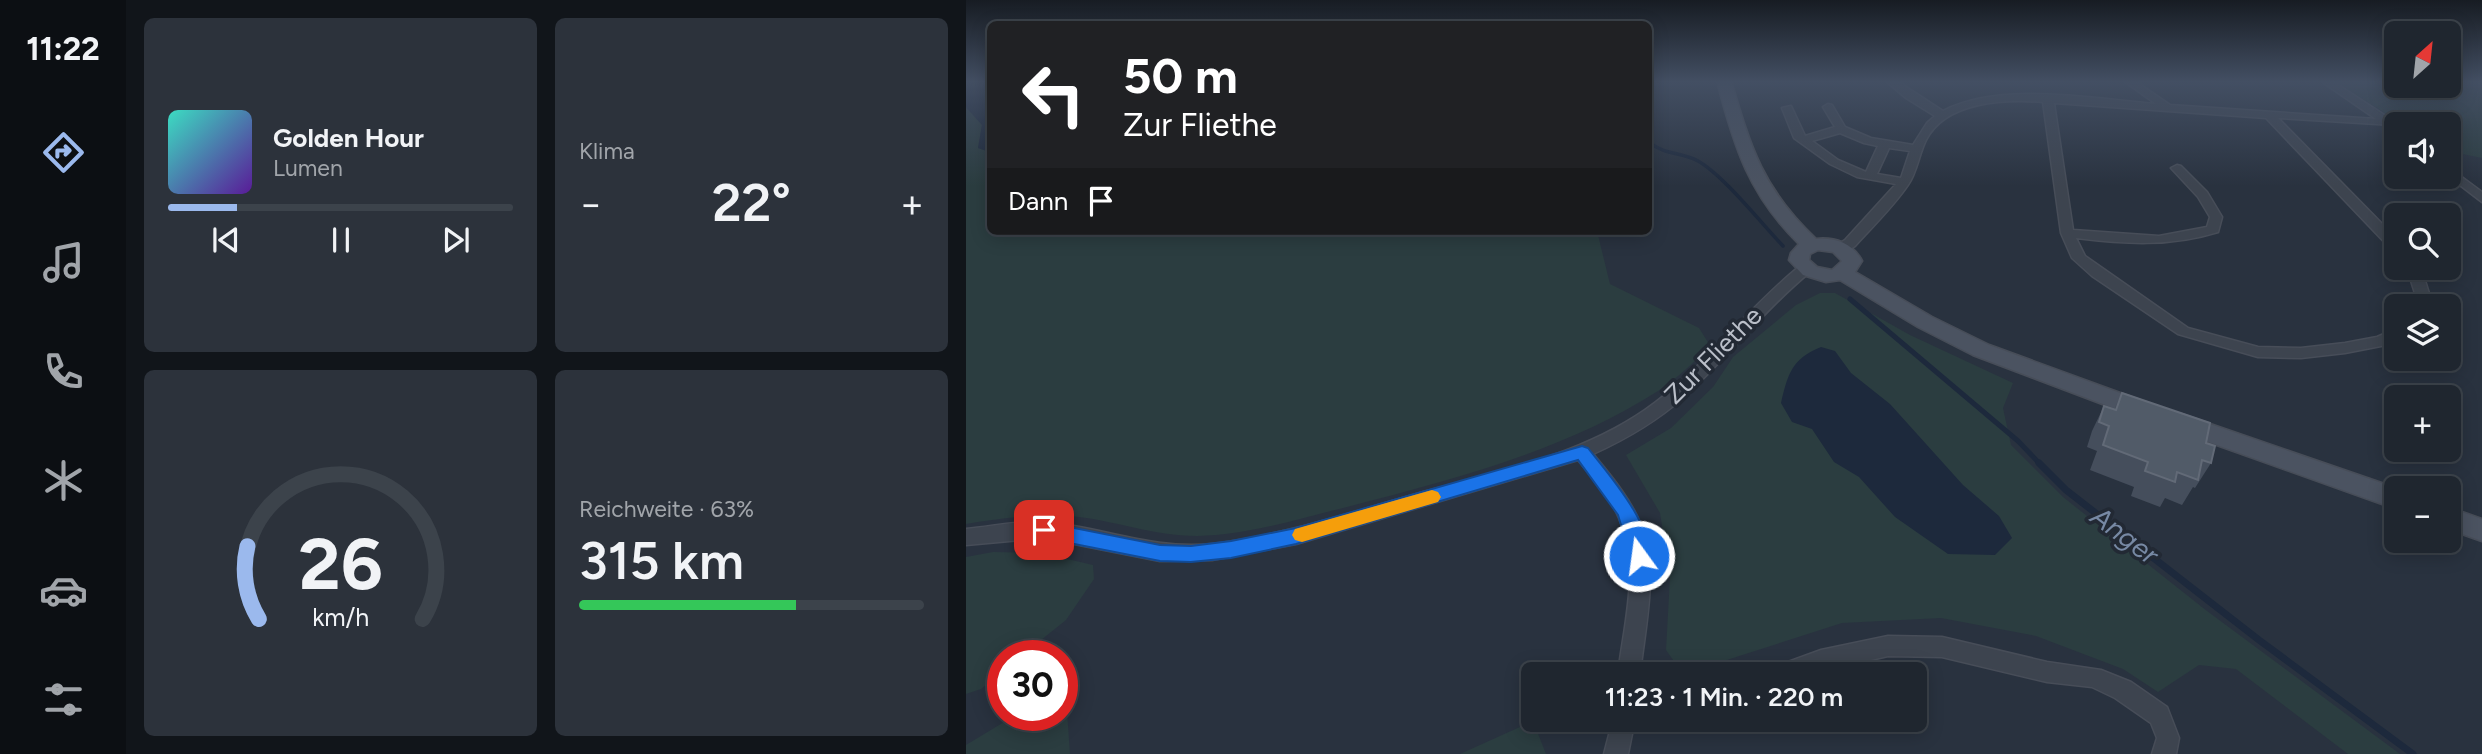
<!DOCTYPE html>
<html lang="de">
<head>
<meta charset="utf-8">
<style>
	body { margin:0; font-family:Figtree,sans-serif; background:#2c323b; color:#f1f3f6; height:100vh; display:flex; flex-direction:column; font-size:26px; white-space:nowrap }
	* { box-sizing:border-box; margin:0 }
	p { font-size:23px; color:#a1a5aa }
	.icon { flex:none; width:38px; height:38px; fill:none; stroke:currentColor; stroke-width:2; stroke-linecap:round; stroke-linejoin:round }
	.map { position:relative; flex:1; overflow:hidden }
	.details { display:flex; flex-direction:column; gap:18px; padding:18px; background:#11151a; width:840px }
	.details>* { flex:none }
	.guide { position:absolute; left:21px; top:21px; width:665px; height:214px; border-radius:10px; box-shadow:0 4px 18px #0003,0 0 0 2px #3c434b; background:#202124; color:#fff; overflow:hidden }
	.needle { width:46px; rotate:27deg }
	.fabs { position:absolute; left:1418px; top:21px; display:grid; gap:14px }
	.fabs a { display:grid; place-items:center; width:77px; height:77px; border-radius:10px; background:#1f262f; box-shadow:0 4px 18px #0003,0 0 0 2px #3c434b; font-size:35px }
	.speed { position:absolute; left:21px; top:640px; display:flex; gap:14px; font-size:35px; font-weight:700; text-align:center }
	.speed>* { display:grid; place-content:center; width:91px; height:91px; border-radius:50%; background:#1f262f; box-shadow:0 4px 18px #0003,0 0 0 2px #3c434b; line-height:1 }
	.speed .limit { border:10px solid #d22; background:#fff; color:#111 }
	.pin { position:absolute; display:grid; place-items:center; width:60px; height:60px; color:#fff; margin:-30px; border-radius:14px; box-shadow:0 4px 10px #0006 }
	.me { position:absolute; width:77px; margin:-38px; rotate:346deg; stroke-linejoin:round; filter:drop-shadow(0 0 5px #0008) }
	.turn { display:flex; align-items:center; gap:24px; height:147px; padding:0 21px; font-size:32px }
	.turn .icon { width:91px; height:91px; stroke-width:2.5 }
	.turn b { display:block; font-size:49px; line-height:60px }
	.then { display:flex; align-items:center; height:66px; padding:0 21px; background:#0003; gap:14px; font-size:26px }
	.big { font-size:52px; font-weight:600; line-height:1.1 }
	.details .widget { flex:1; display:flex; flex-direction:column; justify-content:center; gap:10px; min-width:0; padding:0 24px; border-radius:10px; background:#2c323b }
	.details .dial { align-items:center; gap:0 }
	.dial svg { height:182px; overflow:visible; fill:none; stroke:#3c434b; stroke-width:7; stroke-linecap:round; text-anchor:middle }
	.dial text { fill:#f1f3f6; stroke:none }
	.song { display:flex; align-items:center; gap:21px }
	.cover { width:84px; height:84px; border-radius:10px; background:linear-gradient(135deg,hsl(170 70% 55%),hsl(270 70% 35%)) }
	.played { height:7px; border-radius:4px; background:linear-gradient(90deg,#9bb9ed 20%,#3c434b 20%) }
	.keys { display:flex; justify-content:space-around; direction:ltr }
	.heat { display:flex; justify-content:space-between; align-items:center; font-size:38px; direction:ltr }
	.charge { height:10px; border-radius:5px; background:linear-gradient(90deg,#34c759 63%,#3c434b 0) }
	.details .tiles { flex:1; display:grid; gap:18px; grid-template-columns:repeat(2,1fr) }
	.trip { position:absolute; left:555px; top:662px; width:406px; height:70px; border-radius:10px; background:#1f262f; box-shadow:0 4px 18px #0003,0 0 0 2px #3c434b; font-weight:600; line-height:70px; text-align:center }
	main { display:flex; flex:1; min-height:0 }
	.tabs { display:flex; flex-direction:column; width:126px; justify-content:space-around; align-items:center; background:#0c0f13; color:#a1a5aa }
	.tabs .icon { width:49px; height:49px }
	.tabs .current { color:#9bb9ed }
	.tabs b { font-size:32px; color:#f1f3f6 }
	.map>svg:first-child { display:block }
	.green { fill:#2b3d40 }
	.water { fill:#1d293c }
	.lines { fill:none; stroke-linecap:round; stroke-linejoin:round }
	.stream-far2 { stroke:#1d293c; stroke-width:3.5 }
	.stream-far1 { stroke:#1d293c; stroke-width:5 }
	.stream { stroke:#1d293c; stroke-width:7 }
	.street-casing { stroke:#474d58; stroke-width:3 }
	.secondary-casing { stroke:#474d58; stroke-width:3 }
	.street { fill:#3d444f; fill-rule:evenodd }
	.secondary { fill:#4b5361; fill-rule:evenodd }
	.wall { fill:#454e5c }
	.building { fill:#515b68; stroke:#626a77; stroke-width:2 }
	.route { fill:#1a73e8; stroke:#114b97; stroke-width:2 }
	.slow { fill:#f59e0b }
	.labels { text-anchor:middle; stroke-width:7; stroke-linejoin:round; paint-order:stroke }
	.street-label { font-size:26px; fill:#babfc9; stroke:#222934 }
	.water-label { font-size:28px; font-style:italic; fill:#7789a4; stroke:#222934 }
</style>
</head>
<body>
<main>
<nav class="tabs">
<b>11:22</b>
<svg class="icon current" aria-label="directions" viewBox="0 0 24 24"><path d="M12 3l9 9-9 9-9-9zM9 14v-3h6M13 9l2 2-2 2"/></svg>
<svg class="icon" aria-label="music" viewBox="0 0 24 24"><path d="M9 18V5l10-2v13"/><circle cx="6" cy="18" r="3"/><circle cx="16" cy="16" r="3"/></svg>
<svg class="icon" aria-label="phone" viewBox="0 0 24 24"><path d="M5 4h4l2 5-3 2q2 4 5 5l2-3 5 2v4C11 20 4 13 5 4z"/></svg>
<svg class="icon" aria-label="climate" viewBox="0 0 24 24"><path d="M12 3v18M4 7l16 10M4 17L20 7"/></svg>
<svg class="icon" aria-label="car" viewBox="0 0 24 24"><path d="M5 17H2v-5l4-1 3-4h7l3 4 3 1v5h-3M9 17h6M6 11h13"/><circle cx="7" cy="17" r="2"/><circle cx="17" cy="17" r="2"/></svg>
<svg class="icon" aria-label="filters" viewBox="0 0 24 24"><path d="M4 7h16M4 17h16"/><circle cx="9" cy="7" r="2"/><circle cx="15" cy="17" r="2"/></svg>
</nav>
<section class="details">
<div class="tiles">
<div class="widget">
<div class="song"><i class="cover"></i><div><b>Golden Hour</b><p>Lumen</p></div></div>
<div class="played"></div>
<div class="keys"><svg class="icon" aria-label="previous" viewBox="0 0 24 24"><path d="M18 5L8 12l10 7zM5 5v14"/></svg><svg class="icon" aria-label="pause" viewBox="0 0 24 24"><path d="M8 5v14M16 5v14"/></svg><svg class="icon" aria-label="next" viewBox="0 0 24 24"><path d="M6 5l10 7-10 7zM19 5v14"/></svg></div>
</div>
<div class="widget"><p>Klima</p>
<div class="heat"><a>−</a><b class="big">22°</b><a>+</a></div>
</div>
<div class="widget dial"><svg viewBox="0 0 100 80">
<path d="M14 69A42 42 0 1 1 86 69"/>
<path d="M14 69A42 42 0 0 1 9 37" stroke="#9bb9ed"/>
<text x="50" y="56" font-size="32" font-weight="700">26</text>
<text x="50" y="72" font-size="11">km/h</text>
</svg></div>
<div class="widget"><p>Reichweite · 63%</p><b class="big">315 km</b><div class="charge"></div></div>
</div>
</section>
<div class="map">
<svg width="1516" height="754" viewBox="0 0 1516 754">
	<rect width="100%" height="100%" fill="#29323f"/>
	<path class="green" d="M 1369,81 L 1430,81 L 1430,86 L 1482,86 L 1482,81 L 1516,81 L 1516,158 L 1482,151 L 1482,124 L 1436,124 Z
		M 0,107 L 16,125 L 12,148 L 24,152 L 24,231 L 631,231 L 644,284 L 733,328 L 745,347 C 728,361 711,379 692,391 C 598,451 489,479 381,507 C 332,519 282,535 231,536 C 188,536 147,520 105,516 C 69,514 36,518 0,524 Z
		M 854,293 L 869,293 L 944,335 L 1047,383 L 1037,408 L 1045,445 L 1097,497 L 1241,611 L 1434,754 L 1382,754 L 1270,669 L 1233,665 L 1192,692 L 1157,669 L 1070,636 L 975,618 L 876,623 L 717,674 L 700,650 L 704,577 L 694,513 L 660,455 L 705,428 L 747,387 L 767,357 L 830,305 Z
		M 27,552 L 76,553 L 127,565 L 128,579 L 100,620 L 55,656 L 37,656 L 37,671 L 15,689 L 0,694 L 0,557 Z
		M 101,711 L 104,754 L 0,754 L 0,745 L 48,716 L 96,716 L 96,712 Z
		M 567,721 L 580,754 L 494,754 Z"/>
	<path class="water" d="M 0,81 L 24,81 L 24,152 L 12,148 L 16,125 L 0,107 Z
		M 855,347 L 869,351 L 885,373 L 924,404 L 997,485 L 1033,516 L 1046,538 L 1029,555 L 982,554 L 929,517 L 893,477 L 868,462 L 846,429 L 826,422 L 815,403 C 822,373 826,359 855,347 Z"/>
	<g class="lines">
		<path class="stream-far2" d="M 682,141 C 699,156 714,151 732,161 C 757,175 795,223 817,246"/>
		<path class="stream-far1" d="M 884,299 L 1052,441 L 1075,465"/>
		<path class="stream" d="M 1073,463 L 1100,490 L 1293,640 L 1447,754"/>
		<g class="street-casing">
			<path id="street" d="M 920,81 L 931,81 L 977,111 C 1036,81 1126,99 1190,104 L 1158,81 L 1169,81 L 1204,105 L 1410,119 L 1355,81 L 1366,81 L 1426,120 L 1427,125 L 1312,118 L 1430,238 L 1430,250 L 1425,249 L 1300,118 L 1088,103 L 1107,230 L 1193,236 L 1241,227 L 1244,217 L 1232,197 L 1205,168 L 1211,165 L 1215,166 L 1241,192 L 1256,217 L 1252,232 C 1204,247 1159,244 1110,238 L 1119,256 L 1222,328 L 1292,347 L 1335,348 L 1379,343 L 1411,337 L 1430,329 L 1430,340 L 1415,346 L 1379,353 L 1335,358 L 1292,357 L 1212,334 L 1126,276 L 1106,258 L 1095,233 L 1077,102 C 1039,99 980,101 960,140 C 953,154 951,172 942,185 C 927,207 907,226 889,246 L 881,251 L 871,251 L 871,245 L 879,240 L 930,184 L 891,177 L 864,164 L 828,138 L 816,108 L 825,106 L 839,136 L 869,127 L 857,107 L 862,104 L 866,105 L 879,127 L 905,138 L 947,145 L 961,123 L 969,116 L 940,98 ZM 874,133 L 898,143 L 912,146 L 900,172 L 872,160 L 846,141 ZM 923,148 L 944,151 L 935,178 L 911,174 Z
				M 1482,167 L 1516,192 L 1516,202 L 1482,176 Z
				M 839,265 L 844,266 L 846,269 L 844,272 C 798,310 762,357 718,397 C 691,421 660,439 627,454 C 645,476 664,498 675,525 C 693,571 679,626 674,674 L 652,674 C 658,624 675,565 653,518 C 644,496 627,478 612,460 L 330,544 L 246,560 L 194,561 L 78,538 L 0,545 L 0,529 C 25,527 54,520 79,522 C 137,527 185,550 246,544 C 314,536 381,514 447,495 C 526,473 611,457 679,410 C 737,370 779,310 834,266 Z
				M 1441,268 L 1455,268 L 1467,306 L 1453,306 Z
				M 922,636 L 976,637 L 1081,662 L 1135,670 L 1165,682 L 1201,707 L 1213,738 L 1210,754 L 1186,754 L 1191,738 L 1185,723 L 1149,698 L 1126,687 L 1081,682 L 976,657 L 922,656 L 845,674 L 805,674 L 808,667 L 855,650 Z
				M 647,719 L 669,719 L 662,754 L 638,754 Z"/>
		</g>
		<g class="secondary-casing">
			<path id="secondary" d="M 751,81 L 765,81 C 785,149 797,189 850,239 C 869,237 887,243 896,261 L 889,272 L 966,317 L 1023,345 L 1187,405 L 1191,411 L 1187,417 L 1179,420 L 1171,417 L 1007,355 L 952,327 L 874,280 L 860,282 L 837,275 L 823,260 L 825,253 L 833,244 C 783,195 768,147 751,81 ZM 852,250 L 867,252 L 876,261 L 866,270 L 851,267 L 843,260 L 844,254 Z
				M 1215,414 L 1430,488 L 1430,509 L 1206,429 L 1203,423 L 1206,417 Z
				M 1482,507 L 1516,519 L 1516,541 L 1482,529 Z"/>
		</g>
		<use href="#street" class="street"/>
		<use href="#secondary" class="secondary"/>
	</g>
	<path class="wall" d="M 1156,393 L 1240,443 L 1245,463 L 1229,488 L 1227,487 L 1216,505 L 1199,498 L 1194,507 L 1165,496 L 1168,487 L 1124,470 L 1131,451 L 1121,447 L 1126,431 L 1138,406 L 1148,410 Z"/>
	<path class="building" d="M 1156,393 L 1244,423 L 1240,443 L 1249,446 L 1245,463 L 1236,460 L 1232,480 L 1211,472 L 1209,482 L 1179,471 L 1182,462 L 1137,445 L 1143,426 L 1133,422 L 1138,406 L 1150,410 Z"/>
	<linearGradient id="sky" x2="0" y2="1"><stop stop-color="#171c23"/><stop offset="0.44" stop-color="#434f63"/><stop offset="1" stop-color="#434f63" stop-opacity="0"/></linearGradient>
	<rect width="1516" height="186" fill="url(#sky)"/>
	<path class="route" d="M 616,446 L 622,448 C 640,471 694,532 680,562 L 673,565 L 666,562 L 652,515 L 612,460 L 330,544 L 265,558 L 225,562 L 194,561 L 78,538 L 72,536 L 69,530 L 72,525 L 78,522 L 194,545 L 225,546 L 265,541 L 330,528 Z"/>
	<path class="slow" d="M 466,490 L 472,492 L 475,497 L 472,502 L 336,542 L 329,540 L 326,535 L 329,529 L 336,527 Z"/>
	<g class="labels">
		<g class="street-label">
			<text transform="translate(747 355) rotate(-45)" y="9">Zur Fliethe</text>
		</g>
		<g class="water-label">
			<text transform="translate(1159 535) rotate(37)" y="10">Anger</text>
		</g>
	</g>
</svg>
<div class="fabs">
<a><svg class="needle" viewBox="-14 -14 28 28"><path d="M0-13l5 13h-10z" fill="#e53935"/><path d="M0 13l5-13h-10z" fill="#a1a5aa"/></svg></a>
<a><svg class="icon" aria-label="sound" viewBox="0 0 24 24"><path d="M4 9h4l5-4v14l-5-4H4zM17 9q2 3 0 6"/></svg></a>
<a><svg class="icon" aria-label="search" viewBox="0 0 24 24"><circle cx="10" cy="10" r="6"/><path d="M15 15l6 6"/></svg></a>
<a><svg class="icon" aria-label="layers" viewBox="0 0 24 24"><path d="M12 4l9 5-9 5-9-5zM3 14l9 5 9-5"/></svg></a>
<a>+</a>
<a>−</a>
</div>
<div class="speed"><div class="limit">30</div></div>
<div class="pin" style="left:78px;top:530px;background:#d93025"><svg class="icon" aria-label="arrive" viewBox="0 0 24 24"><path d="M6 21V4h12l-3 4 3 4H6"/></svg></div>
<svg class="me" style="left:673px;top:556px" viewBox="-20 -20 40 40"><circle r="17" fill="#1a73e8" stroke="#fff" stroke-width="3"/><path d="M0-11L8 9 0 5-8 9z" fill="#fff"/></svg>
<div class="trip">11:23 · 1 Min. · 220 m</div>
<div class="guide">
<div class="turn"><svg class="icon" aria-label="left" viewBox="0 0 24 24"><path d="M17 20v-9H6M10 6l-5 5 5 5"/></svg><div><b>50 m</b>Zur Fliethe</div></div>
<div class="then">Dann<svg class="icon" aria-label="arrive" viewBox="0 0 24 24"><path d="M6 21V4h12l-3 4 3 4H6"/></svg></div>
</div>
</div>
</main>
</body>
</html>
